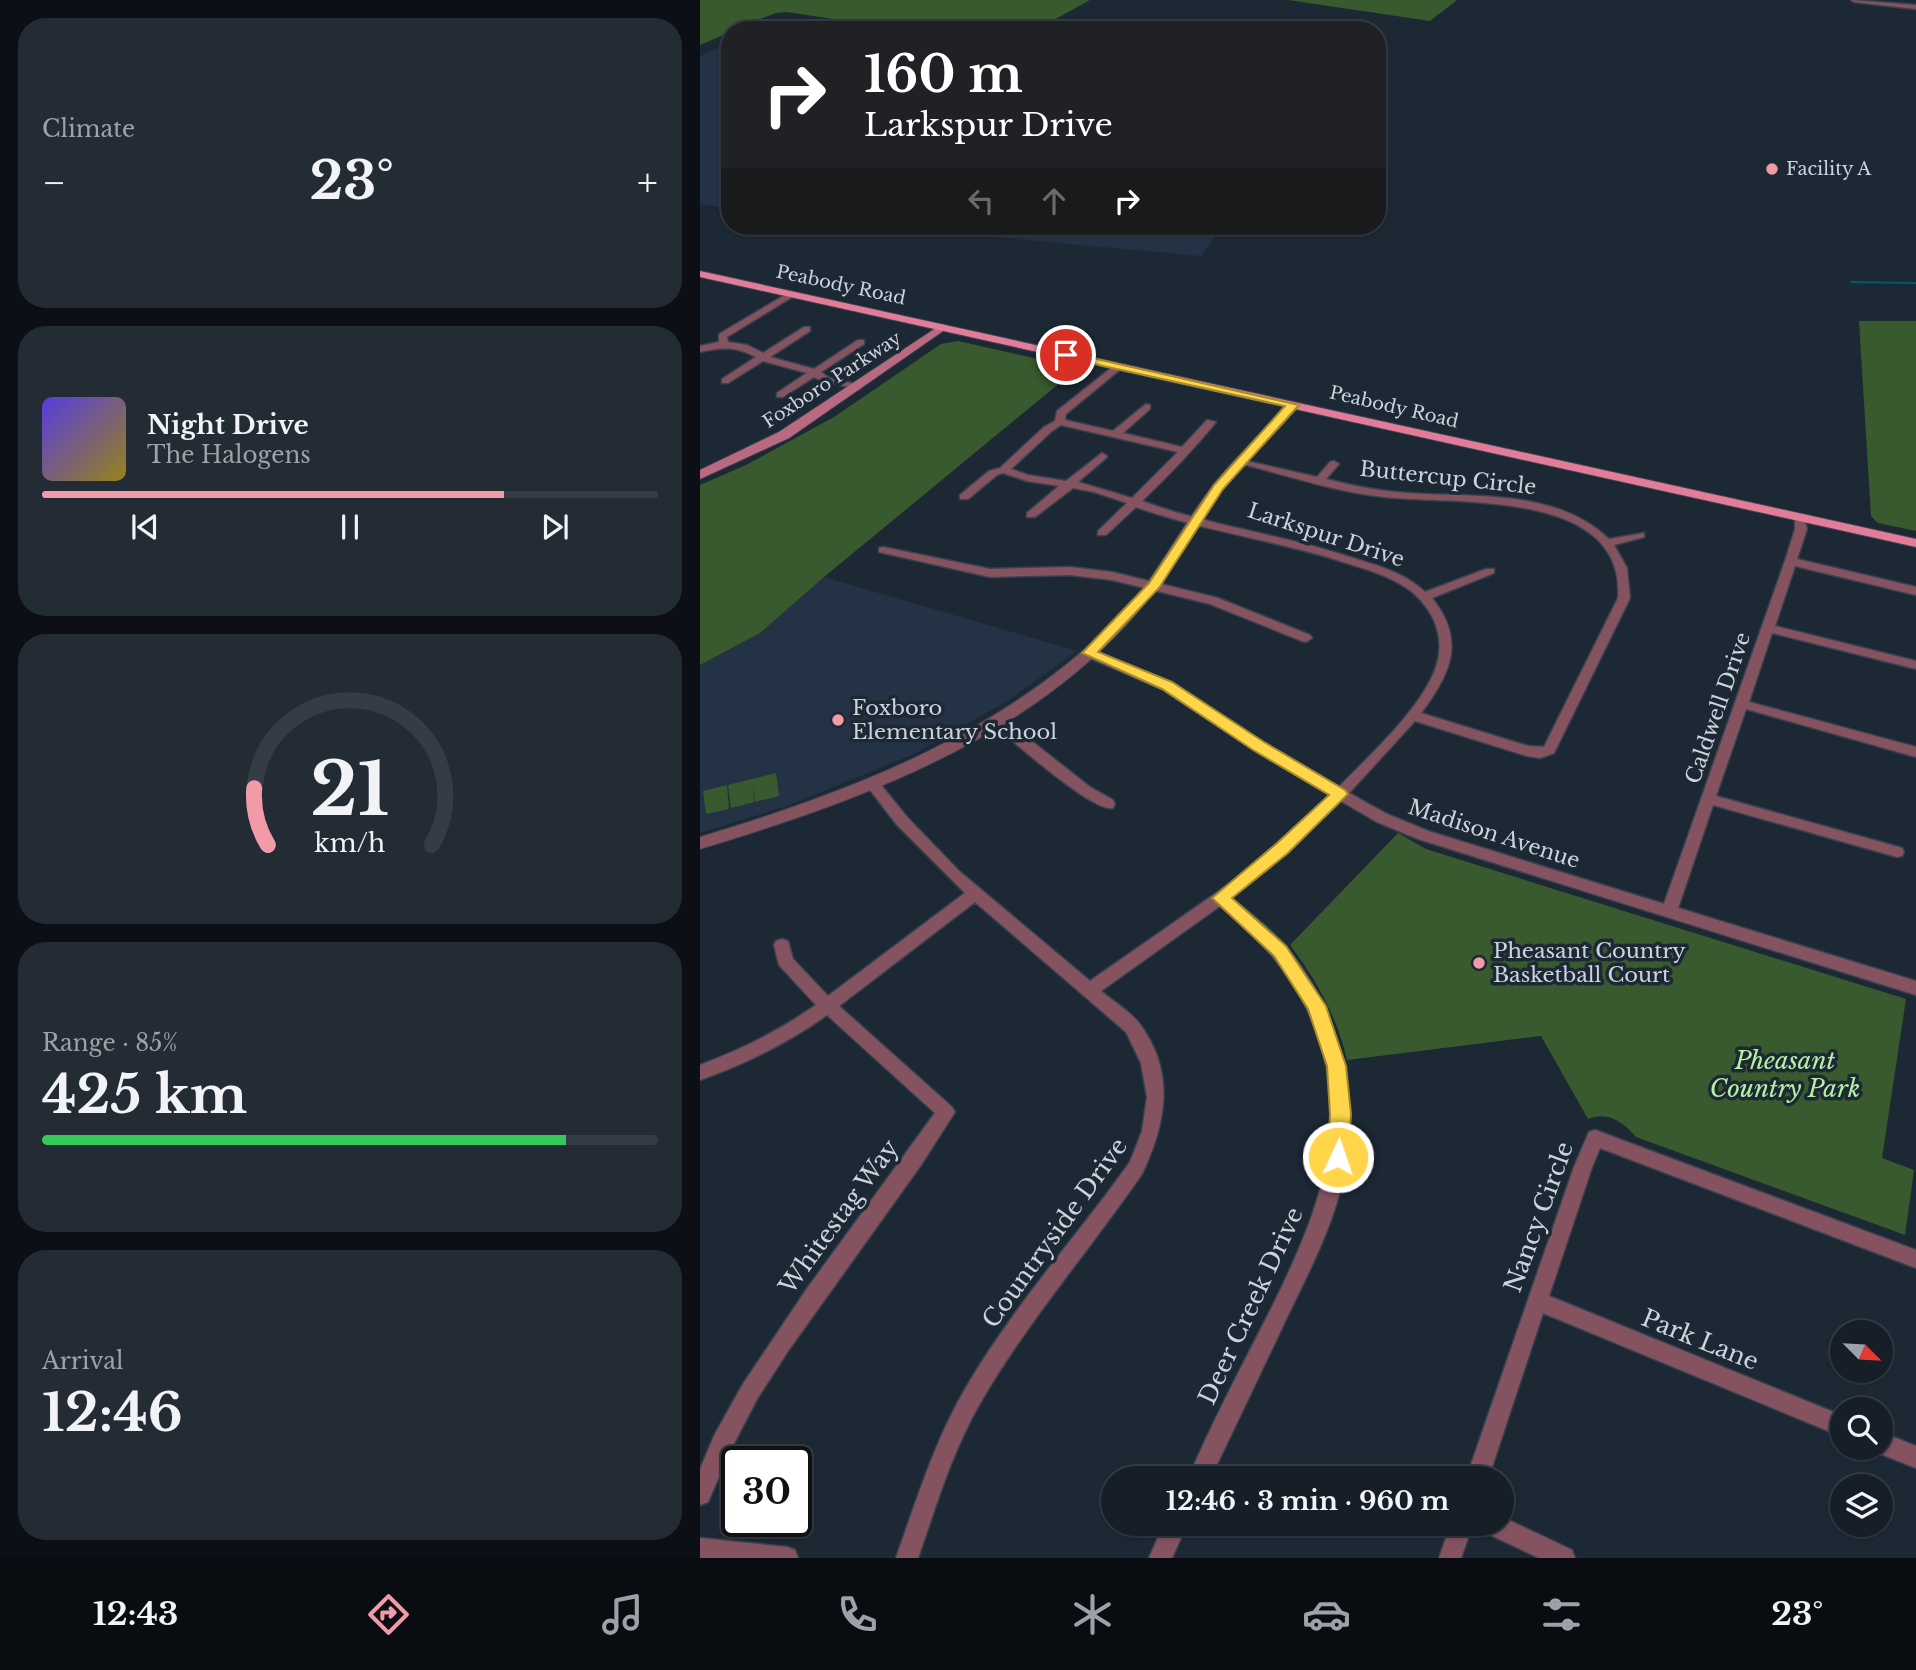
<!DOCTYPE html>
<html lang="en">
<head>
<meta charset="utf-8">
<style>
	body { margin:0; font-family:"Libre Baskerville",serif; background:#232b34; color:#f1f3f6; height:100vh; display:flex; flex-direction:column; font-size:26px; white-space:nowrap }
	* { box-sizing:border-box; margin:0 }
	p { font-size:23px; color:#9ea2a8 }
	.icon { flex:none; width:38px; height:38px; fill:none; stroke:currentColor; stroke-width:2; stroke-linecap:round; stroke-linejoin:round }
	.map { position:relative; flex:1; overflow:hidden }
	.panel { display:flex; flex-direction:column; gap:18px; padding:18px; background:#0c1016; width:700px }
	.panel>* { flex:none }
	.top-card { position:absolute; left:21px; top:21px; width:665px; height:214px; border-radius:28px; box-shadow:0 2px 5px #0004,0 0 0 2px #353c45; background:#202124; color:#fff; overflow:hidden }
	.needle { width:46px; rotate:114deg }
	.tools { position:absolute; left:1130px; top:1320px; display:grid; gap:14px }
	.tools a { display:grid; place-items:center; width:63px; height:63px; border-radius:50%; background:#161e28; box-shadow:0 2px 5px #0004,0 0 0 2px #353c45; font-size:35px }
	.speed { position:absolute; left:21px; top:1446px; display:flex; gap:14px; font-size:35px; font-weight:700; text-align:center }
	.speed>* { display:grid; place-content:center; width:91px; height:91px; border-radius:50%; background:#161e28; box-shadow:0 2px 5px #0004,0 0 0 2px #353c45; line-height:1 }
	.speed .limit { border:4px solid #111; border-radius:10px; background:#fff; color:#111 }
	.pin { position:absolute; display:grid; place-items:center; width:60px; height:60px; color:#fff; margin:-30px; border:4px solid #fff; border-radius:50%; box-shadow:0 2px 7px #0007 }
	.me { position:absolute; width:77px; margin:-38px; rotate:3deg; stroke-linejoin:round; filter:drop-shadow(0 0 5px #0008) }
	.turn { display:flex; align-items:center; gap:24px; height:147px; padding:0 28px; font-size:32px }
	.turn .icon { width:91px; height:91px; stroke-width:2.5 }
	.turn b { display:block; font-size:49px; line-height:60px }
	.lanes { display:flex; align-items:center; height:66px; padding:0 28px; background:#0003; justify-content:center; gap:35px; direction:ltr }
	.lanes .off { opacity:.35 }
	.big { font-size:52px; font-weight:700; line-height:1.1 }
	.panel .tile { flex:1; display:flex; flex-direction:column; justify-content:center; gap:10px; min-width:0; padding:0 24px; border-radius:28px; background:#232b34 }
	.panel .dial { align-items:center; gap:0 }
	.dial svg { height:182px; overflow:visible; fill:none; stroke:#353c45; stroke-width:7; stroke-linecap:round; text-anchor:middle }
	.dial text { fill:#f1f3f6; stroke:none }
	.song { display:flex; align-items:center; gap:21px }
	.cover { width:84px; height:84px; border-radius:10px; background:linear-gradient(135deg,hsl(250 70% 55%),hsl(50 70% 35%)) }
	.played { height:7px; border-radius:4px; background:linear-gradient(90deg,#f39aa8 75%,#353c45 75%) }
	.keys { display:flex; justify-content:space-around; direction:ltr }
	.heat { display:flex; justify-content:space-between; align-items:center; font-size:38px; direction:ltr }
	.charge { height:10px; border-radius:5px; background:linear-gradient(90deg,#34c759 85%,#353c45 0) }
	.trip { position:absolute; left:401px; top:1466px; width:413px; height:70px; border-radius:35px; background:#161e28; box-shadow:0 2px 5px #0004,0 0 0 2px #353c45; font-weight:700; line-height:70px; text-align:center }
	.dock { display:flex; height:112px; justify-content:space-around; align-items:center; background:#090c10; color:#9ea2a8 }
	.dock .icon { width:49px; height:49px }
	.dock .on { color:#f39aa8 }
	.dock b { font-size:32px; color:#f1f3f6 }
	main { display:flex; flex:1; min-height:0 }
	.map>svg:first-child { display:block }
	.built { fill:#233345 }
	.green { fill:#39592e }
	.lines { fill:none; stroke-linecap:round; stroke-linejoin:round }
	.stream { stroke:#005c64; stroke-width:2 }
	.minor-casing { stroke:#394350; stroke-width:3 }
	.tertiary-casing { stroke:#394350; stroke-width:2 }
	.secondary-casing { stroke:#394350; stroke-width:2 }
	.primary-casing { stroke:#394350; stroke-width:2 }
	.minor { fill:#855360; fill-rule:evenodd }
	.tertiary { fill:#855360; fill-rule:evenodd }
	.secondary { fill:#ba6a80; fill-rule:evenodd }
	.primary { fill:#e27c99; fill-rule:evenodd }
	.route { fill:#ffd54a; stroke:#a68a30; stroke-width:2 }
	.poi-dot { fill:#f39aa8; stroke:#1d2835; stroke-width:2.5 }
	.labels { text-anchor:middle; stroke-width:7; stroke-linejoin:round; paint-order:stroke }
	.far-poi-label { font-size:18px; fill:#cbd3dc; stroke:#1d2835; text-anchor:start }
	.far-street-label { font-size:18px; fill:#cbd3dc; stroke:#1d2835 }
	.street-label { font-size:21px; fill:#cbd3dc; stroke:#1d2835 }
	.poi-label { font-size:21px; fill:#cbd3dc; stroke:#1d2835; text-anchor:start }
	.near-park-label { font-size:24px; font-style:italic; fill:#b5f1a0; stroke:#1d2835 }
	.near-street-label { font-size:24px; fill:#cbd3dc; stroke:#1d2835 }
</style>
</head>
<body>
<main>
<section class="panel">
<div class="tile"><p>Climate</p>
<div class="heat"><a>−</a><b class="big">23°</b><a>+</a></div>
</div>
<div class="tile">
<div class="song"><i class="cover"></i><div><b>Night Drive</b><p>The Halogens</p></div></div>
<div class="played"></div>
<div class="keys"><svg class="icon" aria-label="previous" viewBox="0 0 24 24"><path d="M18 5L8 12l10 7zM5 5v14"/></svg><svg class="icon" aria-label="pause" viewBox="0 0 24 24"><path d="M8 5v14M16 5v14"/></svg><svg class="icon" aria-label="next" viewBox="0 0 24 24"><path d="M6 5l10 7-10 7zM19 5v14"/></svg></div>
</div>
<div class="tile dial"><svg viewBox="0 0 100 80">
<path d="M14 69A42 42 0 1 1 86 69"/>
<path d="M14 69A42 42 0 0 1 8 44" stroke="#f39aa8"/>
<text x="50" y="56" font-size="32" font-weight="700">21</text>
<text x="50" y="72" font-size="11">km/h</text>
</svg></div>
<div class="tile"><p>Range · 85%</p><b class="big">425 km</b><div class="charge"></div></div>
<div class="tile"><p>Arrival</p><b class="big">12:46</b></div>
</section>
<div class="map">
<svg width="1216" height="1558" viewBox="0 0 1216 1558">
	<rect width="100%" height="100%" fill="#1d2835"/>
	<path class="built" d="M 88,19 L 90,19 L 179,30 L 60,30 Z
		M 30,43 L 30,209 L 0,204 L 0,56 Z
		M 173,226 L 522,226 L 501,256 Z
		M 124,577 L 377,651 L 309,700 L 214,754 L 87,806 L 0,833 L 0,665 L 60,633 Z"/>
	<path class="green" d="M 0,0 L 390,0 L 336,30 L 206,30 L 87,12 L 76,13 L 30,30 L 30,32 L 0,45 Z
		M 588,0 L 757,0 L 730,21 Z
		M 1159,321 L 1216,321 L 1216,531 L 1178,523 L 1171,516 Z
		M 258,341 L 378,368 L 124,577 L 60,633 L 0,665 L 0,485 L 46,465 L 134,417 L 241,344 Z
		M 76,773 L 79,796 L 55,802 L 53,785 L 54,802 L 31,808 L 28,785 Z
		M 27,785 L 29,809 L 6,814 L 3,791 Z
		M 698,833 L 726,849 L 1206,999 L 1182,1158 L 1214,1170 L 1205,1235 L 936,1137 C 923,1122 908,1111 888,1119 L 841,1036 L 647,1060 C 637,1017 617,981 590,945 Z"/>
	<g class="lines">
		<path class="stream" d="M 1151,282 L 1216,283"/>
		<g class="minor-casing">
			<path id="minor" d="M 1151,0 L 1216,5 L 1216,9 L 1154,2 Z
				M 90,292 L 97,294 L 27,337 L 28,342 L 47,345 L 63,353 L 104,327 L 110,327 L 110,331 L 70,357 L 114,369 L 158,340 L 164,340 L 164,344 L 121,372 L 129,378 L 160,385 L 160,389 L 123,382 L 114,377 L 83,397 L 77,397 L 77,393 L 107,373 L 63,361 L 28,383 L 22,383 L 22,379 L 56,357 C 36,346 22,347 0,352 L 0,346 L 19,342 L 19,334 Z
				M 415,365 L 423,367 L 366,414 L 365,420 L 413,431 L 446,404 L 450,405 L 450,409 L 423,433 L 482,447 L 507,420 L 516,422 C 493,450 468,476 442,501 C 510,526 584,535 653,558 C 679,566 705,573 725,592 L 786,569 L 794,569 L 794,573 L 732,598 C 766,641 751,673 721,713 L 828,746 L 844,747 L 918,598 C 926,488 754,505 685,497 C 635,492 587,475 538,463 L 538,459 L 617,477 L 630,462 L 634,461 L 639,464 L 626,479 C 653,486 679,491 707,493 C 774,498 855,488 909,539 L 944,533 L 944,537 L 914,545 L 927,568 L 930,598 L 854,753 L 840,758 L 827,756 L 715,721 L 649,793 L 687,814 L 728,831 L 964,904 L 1085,561 L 1095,529 L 1095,515 L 1103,515 L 1107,529 L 1097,559 L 1216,587 L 1216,595 L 1095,566 L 1075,626 L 1216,661 L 1216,669 L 1072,633 L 1049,702 L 1216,747 L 1216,757 L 1046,709 L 1016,796 L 1202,848 L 1204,852 L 1202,856 L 1197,857 L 1013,805 L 978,908 L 1216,981 L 1216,995 L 718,839 L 677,822 L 641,801 L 576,862 L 531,898 C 550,913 571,929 587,948 C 645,1019 662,1110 638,1198 C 625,1244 601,1287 581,1330 C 558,1379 534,1429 510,1479 L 488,1479 C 512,1422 542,1366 570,1311 C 610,1230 647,1148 624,1056 C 608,992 571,947 520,906 L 401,991 C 413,1001 429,1011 439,1023 C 476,1072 466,1123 442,1174 C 389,1251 326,1323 279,1405 C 252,1452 236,1506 218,1558 L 196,1558 C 216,1502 234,1443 264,1391 C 311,1309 375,1239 430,1162 L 442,1131 L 447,1097 L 441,1063 L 426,1032 L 275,902 L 139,1006 L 252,1107 L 255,1112 L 221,1165 L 88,1351 L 57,1399 L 31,1449 L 8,1502 L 0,1505 L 0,1469 L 15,1434 L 43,1384 L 106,1290 L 235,1113 L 127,1015 C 88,1043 45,1064 0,1080 L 0,1065 C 41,1050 80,1030 116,1005 L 79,965 L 74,945 L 76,941 L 82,939 L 88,941 L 93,959 L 128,996 L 265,893 L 197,825 L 167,786 L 165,783 L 167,780 L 177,780 L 207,817 L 259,871 L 390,981 L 532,882 L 580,842 L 630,795 L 554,749 L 462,689 L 385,656 L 383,653 L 385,650 L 393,650 L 472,683 L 564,743 L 639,787 C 669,756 722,708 736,667 C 746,638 734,610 711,591 C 691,576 666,569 643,562 C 575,540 503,531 436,507 L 406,535 L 398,535 L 398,531 L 427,503 L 394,492 L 373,488 L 335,517 L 327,517 L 327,513 L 359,486 L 327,481 L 303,473 L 297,475 L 268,499 L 260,499 L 260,495 L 289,471 L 300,468 L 344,427 L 355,421 L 357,411 ZM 361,425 L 478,452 L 432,498 L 378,482 L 406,458 L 407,456 L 402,453 L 366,481 L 328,475 L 311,469 L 352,431 Z
				M 183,547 L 290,569 L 370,567 L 412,572 L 518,598 L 610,635 L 612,638 L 606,642 L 602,641 L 510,604 L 412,580 L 370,575 L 290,577 L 179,552 L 179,548 Z
				M 296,716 L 301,717 L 390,787 L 413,800 L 415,804 L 413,808 C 393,813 311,739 291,723 L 289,720 Z
				M 895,1130 L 1216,1250 L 1216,1268 L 900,1148 L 892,1167 L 849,1296 L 1143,1416 L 1143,1437 L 843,1313 L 788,1479 L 766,1479 L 874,1167 L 889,1132 Z
				M 1181,1432 L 1216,1446 L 1216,1468 L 1173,1451 L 1172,1447 L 1181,1447 Z
				M 802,1517 L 872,1550 L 875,1558 L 839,1558 L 784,1532 L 781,1524 L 802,1524 Z
				M 464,1524 L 487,1524 L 472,1558 L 449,1558 Z
				M 751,1524 L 773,1524 L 761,1558 L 739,1558 Z
				M 0,1538 L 87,1547 L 95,1550 L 98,1558 L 0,1558 Z"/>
		</g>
		<g class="tertiary-casing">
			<path id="tertiary" d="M 589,403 L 599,405 C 576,435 547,458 524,487 C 489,532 465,584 426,625 C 315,745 152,803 0,849 L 0,837 C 150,792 302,734 414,622 C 455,582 479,529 514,484 C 537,455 565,431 589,403 Z"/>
		</g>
		<g class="secondary-casing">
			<path id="secondary" d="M 242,324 L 248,327 L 246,329 L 89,438 L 0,479 L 0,470 L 79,432 Z"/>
		</g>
		<g class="primary-casing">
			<path id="primary" d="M 0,271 L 1216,539 L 1216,547 L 0,277 Z"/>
		</g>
		<use href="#minor" class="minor"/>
		<use href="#tertiary" class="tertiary"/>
		<use href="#secondary" class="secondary"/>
		<use href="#primary" class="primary"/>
	</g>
	<path class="route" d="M 366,352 L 599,405 L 523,489 L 459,588 L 398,652 L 472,682 L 564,742 L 645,790 L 648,794 L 588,853 L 532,898 L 586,946 L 626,1006 L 646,1066 L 651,1114 L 648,1157 L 645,1163 L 638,1166 L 631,1163 L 628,1157 L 630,1114 L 627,1066 L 608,1009 L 574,956 L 512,898 L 576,844 L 629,795 L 553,750 L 462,689 L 382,653 L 449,583 L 514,485 L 585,406 L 362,357 L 362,353 Z"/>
	<g class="poi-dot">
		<circle cx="1072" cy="169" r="7"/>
		<circle cx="138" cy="720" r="7"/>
		<circle cx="779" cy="963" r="7"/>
	</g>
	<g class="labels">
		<g class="far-poi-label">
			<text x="1086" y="175">Facility A</text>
		</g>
		<g class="far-street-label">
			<text transform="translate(141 285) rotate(12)" y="6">Peabody Road</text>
			<text transform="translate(132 380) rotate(-33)" y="6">Foxboro Parkway</text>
			<text transform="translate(694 407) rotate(13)" y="6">Peabody Road</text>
		</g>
		<g class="street-label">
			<text transform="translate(748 478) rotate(6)" y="7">Buttercup Circle</text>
			<text transform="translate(626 535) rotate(18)" y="7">Larkspur Drive</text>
			<text transform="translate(1018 708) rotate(-71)" y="7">Caldwell Drive</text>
			<text transform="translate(794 834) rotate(18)" y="7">Madison Avenue</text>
		</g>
		<g class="poi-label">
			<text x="152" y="715">Foxboro<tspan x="152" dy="24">Elementary School</tspan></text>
			<text x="793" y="958">Pheasant Country<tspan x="793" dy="24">Basketball Court</tspan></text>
		</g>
		<g class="near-park-label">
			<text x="1085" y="1069">Pheasant<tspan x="1085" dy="28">Country Park</tspan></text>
		</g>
		<g class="near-street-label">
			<text transform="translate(139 1217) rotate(-54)" y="8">Whitestag Way</text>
			<text transform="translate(839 1217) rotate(-70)" y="8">Nancy Circle</text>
			<text transform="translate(355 1233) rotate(-54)" y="8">Countryside Drive</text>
			<text transform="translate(551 1306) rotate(-65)" y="8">Deer Creek Drive</text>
			<text transform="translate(1000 1340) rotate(22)" y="8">Park Lane</text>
		</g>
	</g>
</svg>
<div class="tools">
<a><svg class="needle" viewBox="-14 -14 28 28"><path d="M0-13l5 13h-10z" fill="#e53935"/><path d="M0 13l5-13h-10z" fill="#9ea2a8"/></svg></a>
<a><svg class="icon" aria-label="search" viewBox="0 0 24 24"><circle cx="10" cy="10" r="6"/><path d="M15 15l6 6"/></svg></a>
<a><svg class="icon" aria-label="layers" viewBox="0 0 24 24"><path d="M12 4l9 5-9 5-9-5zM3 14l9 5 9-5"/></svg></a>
</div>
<div class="speed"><div class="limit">30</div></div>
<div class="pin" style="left:366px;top:355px;background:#d93025"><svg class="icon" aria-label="arrive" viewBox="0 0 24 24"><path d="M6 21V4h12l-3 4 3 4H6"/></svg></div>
<svg class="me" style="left:638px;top:1157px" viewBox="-20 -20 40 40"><circle r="17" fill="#ffd54a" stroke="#fff" stroke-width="3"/><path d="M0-11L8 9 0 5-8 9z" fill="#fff"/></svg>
<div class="trip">12:46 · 3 min · 960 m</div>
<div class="top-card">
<div class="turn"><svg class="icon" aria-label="right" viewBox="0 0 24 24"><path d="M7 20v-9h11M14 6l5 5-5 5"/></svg><div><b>160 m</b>Larkspur Drive</div></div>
<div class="lanes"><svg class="icon off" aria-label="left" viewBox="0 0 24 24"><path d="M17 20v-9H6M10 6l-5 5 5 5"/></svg><svg class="icon off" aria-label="ahead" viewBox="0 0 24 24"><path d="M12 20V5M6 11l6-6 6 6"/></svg><svg class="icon" aria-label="right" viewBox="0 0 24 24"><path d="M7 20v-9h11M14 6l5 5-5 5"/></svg></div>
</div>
</div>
</main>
<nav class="dock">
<b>12:43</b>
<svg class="icon on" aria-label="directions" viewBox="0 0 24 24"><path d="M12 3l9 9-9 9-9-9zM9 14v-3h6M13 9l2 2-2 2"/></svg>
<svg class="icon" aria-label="music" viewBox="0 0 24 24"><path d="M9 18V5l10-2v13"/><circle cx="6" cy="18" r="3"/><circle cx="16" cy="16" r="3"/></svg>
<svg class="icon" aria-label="phone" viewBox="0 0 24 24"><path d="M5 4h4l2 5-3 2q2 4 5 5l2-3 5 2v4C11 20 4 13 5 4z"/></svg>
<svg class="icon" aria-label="climate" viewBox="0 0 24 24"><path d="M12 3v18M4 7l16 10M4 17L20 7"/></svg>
<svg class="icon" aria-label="car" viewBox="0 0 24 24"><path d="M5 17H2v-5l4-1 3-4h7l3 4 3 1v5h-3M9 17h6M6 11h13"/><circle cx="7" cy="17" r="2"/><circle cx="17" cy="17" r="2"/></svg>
<svg class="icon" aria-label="filters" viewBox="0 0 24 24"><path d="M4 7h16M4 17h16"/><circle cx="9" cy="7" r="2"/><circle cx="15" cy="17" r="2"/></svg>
<b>23°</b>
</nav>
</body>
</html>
